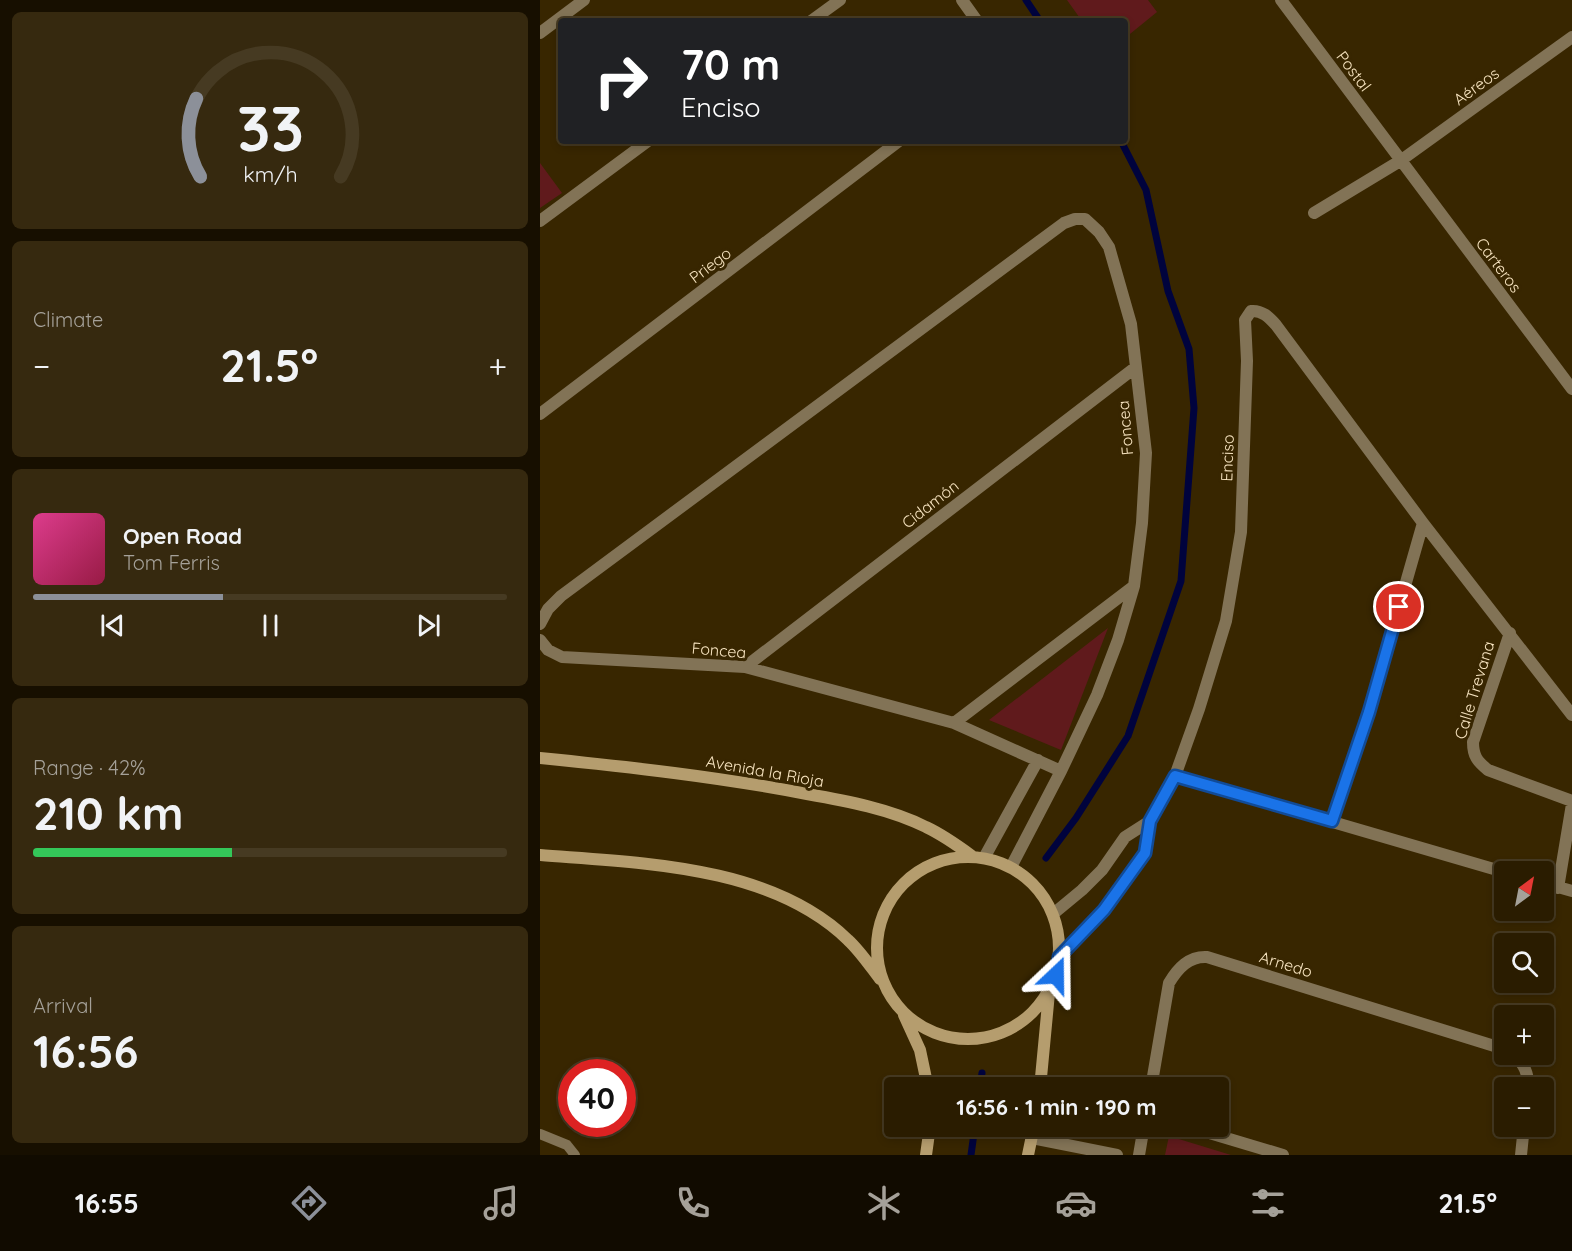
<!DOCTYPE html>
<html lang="en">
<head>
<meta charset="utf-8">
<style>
	body { margin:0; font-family:Quicksand,sans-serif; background:#36290f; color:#f1f3f6; height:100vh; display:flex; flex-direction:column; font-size:22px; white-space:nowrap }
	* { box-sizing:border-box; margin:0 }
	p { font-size:20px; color:#a5a199 }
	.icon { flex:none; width:33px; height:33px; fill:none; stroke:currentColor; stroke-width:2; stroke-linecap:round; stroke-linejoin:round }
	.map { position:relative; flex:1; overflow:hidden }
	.sheet { display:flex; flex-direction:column; gap:12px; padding:12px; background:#170f00; width:540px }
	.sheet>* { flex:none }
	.banner { position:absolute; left:18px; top:18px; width:570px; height:126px; border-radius:6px; box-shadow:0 3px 9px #0003,0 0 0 2px #463a22; background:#202124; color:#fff; overflow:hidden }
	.needle { width:39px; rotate:32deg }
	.buttons { position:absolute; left:954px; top:861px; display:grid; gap:12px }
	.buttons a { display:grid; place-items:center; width:60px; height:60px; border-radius:6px; background:#2a1c00; box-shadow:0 3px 9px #0003,0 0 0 2px #463a22; font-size:30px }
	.speed { position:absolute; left:18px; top:1059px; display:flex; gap:12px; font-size:30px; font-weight:700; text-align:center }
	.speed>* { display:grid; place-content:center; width:78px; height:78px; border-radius:50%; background:#2a1c00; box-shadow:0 3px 9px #0003,0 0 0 2px #463a22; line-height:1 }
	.speed .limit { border:9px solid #d22; background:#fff; color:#111 }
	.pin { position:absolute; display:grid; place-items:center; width:51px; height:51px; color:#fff; margin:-26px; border:3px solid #fff; border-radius:50%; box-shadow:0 2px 6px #0007 }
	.me { position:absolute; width:66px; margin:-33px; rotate:23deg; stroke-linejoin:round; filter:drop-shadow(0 0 4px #0008) }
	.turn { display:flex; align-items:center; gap:21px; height:126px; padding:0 24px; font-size:27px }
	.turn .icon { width:78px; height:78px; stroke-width:2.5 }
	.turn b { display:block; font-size:42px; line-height:51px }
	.big { font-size:45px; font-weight:700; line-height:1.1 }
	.sheet .widget { flex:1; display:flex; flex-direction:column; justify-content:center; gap:9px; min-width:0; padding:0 21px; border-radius:9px; background:#36290f }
	.sheet .dial { align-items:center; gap:0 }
	.dial svg { height:156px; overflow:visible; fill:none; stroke:#463a22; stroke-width:7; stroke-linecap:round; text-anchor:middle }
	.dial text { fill:#f1f3f6; stroke:none }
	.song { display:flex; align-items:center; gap:18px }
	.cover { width:72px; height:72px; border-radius:9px; background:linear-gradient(135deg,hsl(330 70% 55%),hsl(340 70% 35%)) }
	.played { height:6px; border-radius:3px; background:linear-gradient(90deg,#8c9099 40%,#463a22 40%) }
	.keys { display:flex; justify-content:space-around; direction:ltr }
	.heat { display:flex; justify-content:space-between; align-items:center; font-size:33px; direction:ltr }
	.charge { height:9px; border-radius:4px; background:linear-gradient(90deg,#34c759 42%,#463a22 0) }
	.trip { position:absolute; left:344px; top:1077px; width:345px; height:60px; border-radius:6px; background:#2a1c00; box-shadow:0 3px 9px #0003,0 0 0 2px #463a22; font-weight:700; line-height:60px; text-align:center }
	.tab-bar { display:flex; height:96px; justify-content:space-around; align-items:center; background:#110b00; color:#a5a199 }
	.tab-bar .icon { width:42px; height:42px }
	.tab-bar .selected { color:#8c9099 }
	.tab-bar b { font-size:27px; color:#f1f3f6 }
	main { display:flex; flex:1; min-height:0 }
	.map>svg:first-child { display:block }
	.green { fill:#601a1c }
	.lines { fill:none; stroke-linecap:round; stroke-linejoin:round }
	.stream { stroke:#00033d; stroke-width:7 }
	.lane { stroke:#827356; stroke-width:10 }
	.street { stroke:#827356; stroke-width:12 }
	.secondary { stroke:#b59d6e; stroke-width:12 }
	.route-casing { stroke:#114b97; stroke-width:15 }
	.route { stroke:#1a73e8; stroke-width:10 }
	.labels { text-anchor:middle; stroke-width:6; stroke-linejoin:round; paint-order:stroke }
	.street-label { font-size:16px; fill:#f8e5c1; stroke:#382600 }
</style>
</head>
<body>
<main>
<section class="sheet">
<div class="widget dial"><svg viewBox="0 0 100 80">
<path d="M14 69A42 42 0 1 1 86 69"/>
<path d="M14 69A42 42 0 0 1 12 29" stroke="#8c9099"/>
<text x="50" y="56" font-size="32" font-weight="700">33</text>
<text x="50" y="72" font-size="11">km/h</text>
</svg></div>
<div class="widget"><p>Climate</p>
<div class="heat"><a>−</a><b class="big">21.5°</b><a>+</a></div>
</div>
<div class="widget">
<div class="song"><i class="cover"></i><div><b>Open Road</b><p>Tom Ferris</p></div></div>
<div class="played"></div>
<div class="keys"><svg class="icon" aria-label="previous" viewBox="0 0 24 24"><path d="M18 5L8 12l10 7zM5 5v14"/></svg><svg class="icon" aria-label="pause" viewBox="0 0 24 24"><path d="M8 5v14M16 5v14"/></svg><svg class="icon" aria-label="next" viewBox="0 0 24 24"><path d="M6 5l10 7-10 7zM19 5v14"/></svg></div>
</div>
<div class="widget"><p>Range · 42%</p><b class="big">210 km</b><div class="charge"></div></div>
<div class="widget"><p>Arrival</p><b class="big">16:56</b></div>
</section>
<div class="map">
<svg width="1032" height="1155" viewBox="0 0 1032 1155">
	<rect width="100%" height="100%" fill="#382600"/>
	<path class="green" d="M 527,0 L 608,0 L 617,12 L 585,38 L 585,21 L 542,21 Z
		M 0,163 L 22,193 L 0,208 Z
		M 568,628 L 521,750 L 449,720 Z
		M 629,1136 L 691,1155 L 625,1155 Z"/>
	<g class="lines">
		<path class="stream" d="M 486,0 L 500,21
			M 506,858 L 536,818 L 588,736 L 641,581 L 654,408 L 649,349 L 628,291 L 606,190 L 581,141
			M 440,1088 L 442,1073
			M 431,1155 L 435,1126"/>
		<path class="lane" d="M 0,1134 L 27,1145 L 35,1155"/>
		<path class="street" d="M 422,0 L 437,21
			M 741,0 L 1032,389
			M 271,21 L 300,0
			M 0,33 L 44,0
			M 774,213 L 860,161 L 1032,37
			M 0,221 L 108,141
			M 0,414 L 359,141
			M 0,624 L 8,609 L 21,596 L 524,223 L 535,219 L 545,219 L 559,232 L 569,247 L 591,324 L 606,453 L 602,523 L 594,586 L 578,640 L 557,695 L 521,771 L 471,867
			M 970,633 L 933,742 C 933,756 937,761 948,770 L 1032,801
			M 0,640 L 8,650 L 22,657 L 205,667 L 414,723 L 521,771
			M 205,667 L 596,367
			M 414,723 L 594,586
			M 635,776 L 964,872
			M 792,821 L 829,712 L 883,523
			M 444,858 L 498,760
			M 1004,883 L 1032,891
			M 1018,888 L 1032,804
			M 513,914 L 542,890 L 562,870 L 585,837 L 610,821
			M 520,957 L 564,910 L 605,853 L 610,821 L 635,776 L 659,709 L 686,621 L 701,532 L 707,361 L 705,320 L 711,311 C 722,310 729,317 736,325 L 883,523 L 1032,715
			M 974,1054 C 984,1065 989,1073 988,1088
			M 611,1088 L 629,983 C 638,968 649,956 667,957 L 964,1049
			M 646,1126 L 743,1155
			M 492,1138 L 577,1155
			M 599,1155 L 604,1126
			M 981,1155 L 984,1126"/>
		<path class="secondary" d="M 0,758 C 90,767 179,777 267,794 C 307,801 350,809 386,827 C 403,835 417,845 432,856
			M 0,855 C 101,863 231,865 308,940 C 320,951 330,966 340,979
			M337 948a91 91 0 1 1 182 0a91 91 0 1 1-182 0Z
			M 364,1015 L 380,1050 L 388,1088
			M 500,1088 L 509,993
			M 386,1155 L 390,1126
			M 488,1155 L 494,1126"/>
	</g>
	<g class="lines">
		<g class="route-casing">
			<path id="route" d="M 516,975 L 519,957 L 564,910 L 605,853 L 610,821 L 635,776 L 792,821 L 829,712 L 859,607"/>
		</g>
		<use href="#route" class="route"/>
	</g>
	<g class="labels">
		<g class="street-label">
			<text transform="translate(814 71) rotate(53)" y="6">Postal</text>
			<text transform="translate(936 86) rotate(-36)" y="6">Aéreos</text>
			<text transform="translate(170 265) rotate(-37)" y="6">Priego</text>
			<text transform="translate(959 265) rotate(53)" y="6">Carteros</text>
			<text transform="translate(585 428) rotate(-95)" y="6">Foncea</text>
			<text transform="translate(687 458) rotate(-88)" y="6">Enciso</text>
			<text transform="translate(390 504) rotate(-38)" y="6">Cidamón</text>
			<text transform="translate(179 650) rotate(5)" y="6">Foncea</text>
			<text transform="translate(934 690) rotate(-73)" y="6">Calle Trevana</text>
			<text transform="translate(225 771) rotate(10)" y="6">Avenida la Rioja</text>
			<text transform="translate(746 964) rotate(17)" y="6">Arnedo</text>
		</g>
	</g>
</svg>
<div class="buttons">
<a><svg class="needle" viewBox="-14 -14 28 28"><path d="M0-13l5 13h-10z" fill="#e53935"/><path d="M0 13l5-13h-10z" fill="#a5a199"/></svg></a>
<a><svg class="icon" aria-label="search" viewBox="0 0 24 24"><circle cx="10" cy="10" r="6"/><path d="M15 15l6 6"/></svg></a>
<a>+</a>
<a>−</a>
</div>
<div class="speed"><div class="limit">40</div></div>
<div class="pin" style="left:859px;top:607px;background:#d93025"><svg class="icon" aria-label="arrive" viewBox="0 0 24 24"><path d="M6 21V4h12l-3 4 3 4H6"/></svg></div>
<svg class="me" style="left:516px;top:975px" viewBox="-20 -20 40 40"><path d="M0-17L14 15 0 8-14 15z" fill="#1a73e8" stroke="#fff" stroke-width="4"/></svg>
<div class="trip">16:56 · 1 min · 190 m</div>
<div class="banner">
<div class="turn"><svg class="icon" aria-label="right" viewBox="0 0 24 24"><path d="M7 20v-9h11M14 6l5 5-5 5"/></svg><div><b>70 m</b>Enciso</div></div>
</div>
</div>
</main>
<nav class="tab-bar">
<b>16:55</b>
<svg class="icon selected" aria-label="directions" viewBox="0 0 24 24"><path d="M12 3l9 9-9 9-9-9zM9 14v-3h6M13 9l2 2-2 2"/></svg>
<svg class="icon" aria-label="music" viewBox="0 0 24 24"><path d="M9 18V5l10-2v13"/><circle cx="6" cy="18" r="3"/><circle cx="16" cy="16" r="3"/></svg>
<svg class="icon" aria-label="phone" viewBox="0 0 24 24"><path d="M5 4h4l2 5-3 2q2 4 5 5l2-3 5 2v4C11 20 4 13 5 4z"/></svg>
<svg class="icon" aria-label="climate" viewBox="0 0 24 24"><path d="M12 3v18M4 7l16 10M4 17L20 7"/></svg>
<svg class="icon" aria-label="car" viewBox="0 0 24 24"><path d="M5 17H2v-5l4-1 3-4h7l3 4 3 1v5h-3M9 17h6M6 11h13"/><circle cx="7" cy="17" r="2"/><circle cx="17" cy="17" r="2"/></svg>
<svg class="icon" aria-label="filters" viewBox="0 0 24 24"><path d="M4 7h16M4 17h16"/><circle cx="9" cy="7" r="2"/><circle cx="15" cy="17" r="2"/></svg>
<b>21.5°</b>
</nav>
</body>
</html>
